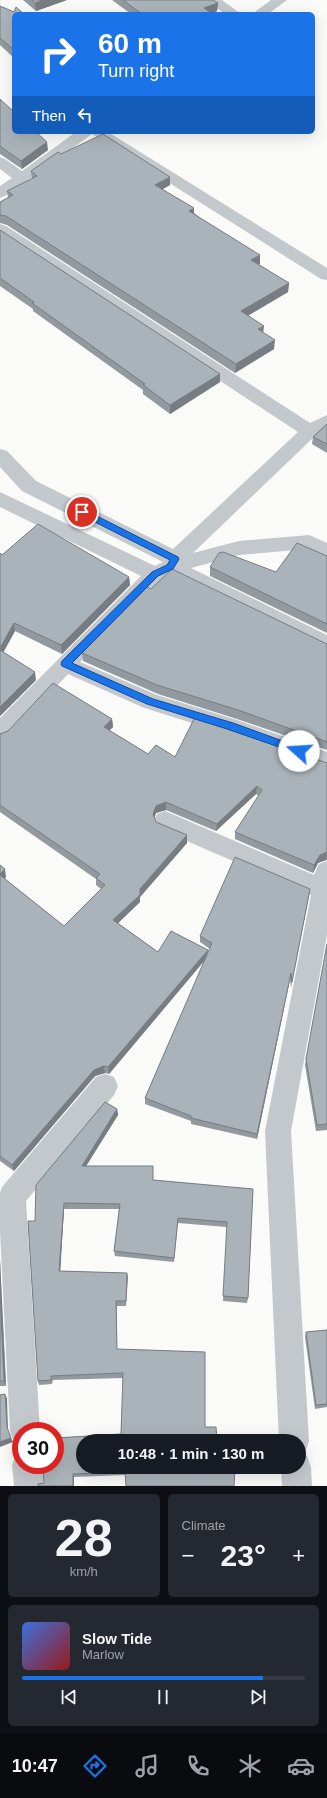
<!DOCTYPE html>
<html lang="en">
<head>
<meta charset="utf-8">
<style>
	body { margin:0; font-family:Arial,sans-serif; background:#242831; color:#f1f3f6; height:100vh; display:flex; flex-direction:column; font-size:15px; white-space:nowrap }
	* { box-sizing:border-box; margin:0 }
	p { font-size:13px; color:#9ea1a6 }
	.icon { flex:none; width:22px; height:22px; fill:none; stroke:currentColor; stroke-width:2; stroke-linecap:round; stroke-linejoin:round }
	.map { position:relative; height:1486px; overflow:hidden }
	.panel { display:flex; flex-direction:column; gap:8px; padding:8px; background:#0d0f14; flex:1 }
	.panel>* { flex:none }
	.hud { position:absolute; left:12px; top:12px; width:303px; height:122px; border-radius:6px; box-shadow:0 4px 16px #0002; background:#1a73e8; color:#fff; overflow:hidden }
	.speed { position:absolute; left:12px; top:1422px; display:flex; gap:8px; font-size:20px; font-weight:700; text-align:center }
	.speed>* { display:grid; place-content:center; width:52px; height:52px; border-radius:50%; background:#171b24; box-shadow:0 4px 16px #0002; line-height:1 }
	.speed .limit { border:6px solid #d22; background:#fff; color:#111 }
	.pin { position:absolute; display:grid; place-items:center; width:34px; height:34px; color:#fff; margin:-17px; border:2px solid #fff; border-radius:50%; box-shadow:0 1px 4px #0007 }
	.me { position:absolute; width:44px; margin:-22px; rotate:289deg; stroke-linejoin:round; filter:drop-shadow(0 0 3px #0008) }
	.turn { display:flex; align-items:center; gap:14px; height:84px; padding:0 20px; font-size:18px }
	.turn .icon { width:52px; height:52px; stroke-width:2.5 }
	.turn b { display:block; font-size:28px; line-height:34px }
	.then { display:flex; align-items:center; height:38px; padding:0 20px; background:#0003; gap:8px; font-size:15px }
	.big { font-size:30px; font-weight:600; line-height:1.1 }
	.panel .card { flex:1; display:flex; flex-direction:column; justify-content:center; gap:6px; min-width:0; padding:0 14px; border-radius:6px; background:#242831 }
	.panel .dial { align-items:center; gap:0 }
	.dial b { font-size:52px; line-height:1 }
	.song { display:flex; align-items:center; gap:12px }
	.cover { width:48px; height:48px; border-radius:6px; background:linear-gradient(135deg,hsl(220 70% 55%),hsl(0 70% 35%)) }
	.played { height:4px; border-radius:2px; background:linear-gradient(90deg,#1a73e8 85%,#363941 85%) }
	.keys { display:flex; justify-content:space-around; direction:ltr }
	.heat { display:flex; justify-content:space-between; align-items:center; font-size:22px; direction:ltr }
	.panel .tiles { flex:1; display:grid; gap:8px; grid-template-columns:1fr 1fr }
	.card:last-child { grid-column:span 2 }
	.trip { position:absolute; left:76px; top:1434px; width:230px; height:40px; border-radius:20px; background:#171b24; box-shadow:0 4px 16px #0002; font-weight:600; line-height:40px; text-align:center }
	.tab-bar { display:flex; height:64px; justify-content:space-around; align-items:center; background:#090b0e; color:#9ea1a6 }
	.tab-bar .icon { width:28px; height:28px }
	.tab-bar .current { color:#1a73e8 }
	.tab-bar b { font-size:18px; color:#f1f3f6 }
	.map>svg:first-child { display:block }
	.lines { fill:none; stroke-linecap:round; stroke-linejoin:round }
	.minor { fill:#c3c8cc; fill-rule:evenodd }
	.wall { fill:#929a9f }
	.shaded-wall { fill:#777d82 }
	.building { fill:#aab3b9; stroke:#777d82 }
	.route { fill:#1a73e8; stroke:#114b97 }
</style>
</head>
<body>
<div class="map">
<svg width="327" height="1486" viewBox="0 0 327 1486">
	<rect width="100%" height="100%" fill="#fafaf8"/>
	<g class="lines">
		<path class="minor" d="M 206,0 L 222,0 L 241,14 L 225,14 Z
			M 271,0 L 287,0 L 268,14 L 252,14 Z
			M 76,132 L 108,132 L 327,268 L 327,280 L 321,279 L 92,134 L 27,181 L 5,196 L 0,198 L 0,186 L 12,178 L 0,169 L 0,157 L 5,159 L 22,171 Z
			M 0,224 L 6,226 L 310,423 L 327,415 L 327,429 L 316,435 L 193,553 L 239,541 L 309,535 L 327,543 L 327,559 L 306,549 L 239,555 L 191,568 L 327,635 L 327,652 L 170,575 L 162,579 L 80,662 L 157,695 L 237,720 L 327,752 L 327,770 L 223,733 L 142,707 L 68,674 L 8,738 L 0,741 L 0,718 L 141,576 L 0,507 L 0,492 L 155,566 L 163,562 L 22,491 L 0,467 L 0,449 L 7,451 L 36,481 L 173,549 L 298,432 L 0,236 Z
			M 165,811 L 314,875 L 319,864 L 327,861 L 327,935 L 291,1131 L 309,1441 L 305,1452 L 300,1454 L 307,1456 L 311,1467 L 312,1486 L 282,1486 L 281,1467 L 299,1467 L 299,1441 L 279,1441 L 265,1131 L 311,895 L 157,828 L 154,821 L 157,814 Z
			M 105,1074 L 114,1077 L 118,1086 L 114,1095 L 26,1201 L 40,1431 L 21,1431 L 21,1444 L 14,1442 L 10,1431 L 0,1231 L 0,1193 L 2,1187 L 96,1077 Z
			M 21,1452 L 21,1465 L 42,1465 L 44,1486 L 14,1486 L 12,1465 L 16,1454 Z"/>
	</g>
	<path class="wall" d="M 23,0 L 67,0 L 36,11 Z
		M 112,0 L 213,0 L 218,3 L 217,11 L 212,13 L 213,14 L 131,14 Z
		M 0,6 L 14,12 L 14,58 L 0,45 Z
		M 0,99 L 48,150 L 22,169 L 0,154 Z
		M 61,154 L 170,185 L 163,189 L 260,264 L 258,264 L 289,283 L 288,292 L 248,315 L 264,333 L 274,349 L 235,373 L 7,225 L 0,223 L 0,202 L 8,198 L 7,191 L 32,179 L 31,171 Z
		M 0,230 L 220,374 L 220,382 L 170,414 L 143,394 L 143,390 L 33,311 L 33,309 L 0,286 Z
		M 327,424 L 327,453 L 312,444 L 313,437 Z
		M 2,555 L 129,577 L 130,585 L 62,654 L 15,631 L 3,653 L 36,680 L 0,716 Z
		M 327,556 L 327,633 L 210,576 L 210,567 L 276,572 Z
		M 151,589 L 327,644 L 327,750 L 237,719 L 158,694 L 83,661 L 82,653 Z
		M 112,719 L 113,727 L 109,730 L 148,754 L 175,757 L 327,763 L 327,860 L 326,860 L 318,863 L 313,873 L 235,839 L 235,832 L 259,796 L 256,794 L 216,831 L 166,810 L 156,813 L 154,817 L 156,822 L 187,843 L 140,897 L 140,902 L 118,923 L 158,952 L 208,955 L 210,949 L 200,942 L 200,936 L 309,896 L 291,988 L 290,979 L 257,1139 L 191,1124 L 191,1121 L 145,1104 L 145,1098 L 206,959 L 109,1074 L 105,1073 L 95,1076 L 14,1171 L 0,1161 L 0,865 L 6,877 L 5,879 L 64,926 L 101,889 L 96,885 L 96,879 L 0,812 L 0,734 Z
		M 327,943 L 327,1130 L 316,1131 L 305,1065 Z
		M 105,1102 L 117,1109 L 118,1115 L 86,1166 L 153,1166 L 153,1180 L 253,1189 L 248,1298 L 247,1303 L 223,1301 L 227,1227 L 178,1223 L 174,1262 L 115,1256 L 114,1251 L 119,1209 L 64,1209 L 60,1271 L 127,1273 L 126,1306 L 117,1306 L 117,1349 L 205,1352 L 205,1427 L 216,1427 L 217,1441 L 83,1441 L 83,1467 L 235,1467 L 234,1486 L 126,1486 L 126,1475 L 74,1477 L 74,1486 L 38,1486 L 38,1484 L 44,1483 L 43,1465 L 55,1465 L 55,1438 L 121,1434 L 123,1378 L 53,1380 L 52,1384 L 39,1385 L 38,1381 L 28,1221 L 35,1221 L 36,1185 Z
		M 0,1260 L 6,1386 L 0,1386 Z
		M 327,1330 L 327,1407 L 315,1409 L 305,1337 L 306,1332 Z"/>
	<path class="shaded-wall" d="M 43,0 L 67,0 L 36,11 L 35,3 Z
		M 218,3 L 217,11 L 210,14 L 204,8 Z
		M 47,142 L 48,150 L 22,169 L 21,161 Z
		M 170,177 L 170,185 L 155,193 L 155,185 Z
		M 194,208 L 194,217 L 189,211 Z
		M 260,255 L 260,264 L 251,269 L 251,260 Z
		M 289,283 L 288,292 L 241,320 L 241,311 Z
		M 264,326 L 263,334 L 258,329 Z
		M 275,340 L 274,349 L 235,373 L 236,364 Z
		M 220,374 L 220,382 L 170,414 L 170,405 Z
		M 129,577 L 130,585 L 62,654 L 61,645 Z
		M 14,623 L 15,631 L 0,658 L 0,648 Z
		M 35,672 L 36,680 L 0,716 L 0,707 Z
		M 112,719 L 113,727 L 105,735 L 104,727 Z
		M 257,786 L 256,794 L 216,831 L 217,824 Z
		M 166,802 L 166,810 L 156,813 L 153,822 L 153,814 L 156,806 Z
		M 187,835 L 187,843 L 140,897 L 140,902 L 114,927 L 113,920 Z
		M 327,852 L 326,860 L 318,863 L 313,873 L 314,865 L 320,855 Z
		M 5,869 L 6,877 L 1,882 L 0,874 Z
		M 208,950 L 207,957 L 109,1074 L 108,1067 Z
		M 291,973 L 290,979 L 257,1139 L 257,1134 Z
		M 104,1066 L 105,1073 L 95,1076 L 14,1171 L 12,1165 L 94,1070 Z
		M 117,1109 L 118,1115 L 83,1171 L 82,1166 Z
		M 64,1203 L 64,1209 L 60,1276 L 59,1271 Z
		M 0,1260 L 6,1386 L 4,1381 L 0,1291 Z
		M 127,1273 L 128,1277 L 126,1306 L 126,1301 Z
		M 5,1394 L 7,1398 L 8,1431 L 13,1442 L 0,1447 L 0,1442 L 7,1427 Z
		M 73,1474 L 74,1477 L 74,1486 L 73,1486 Z"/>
	<path class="building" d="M 32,0 L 43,0 L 35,3 Z
		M 123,0 L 213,0 L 218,3 L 204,8 L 213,14 L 142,14 Z
		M 0,6 L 14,12 L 16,7 L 24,14 L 14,14 L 14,50 L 0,38 Z
		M 0,99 L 14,112 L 14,132 L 36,132 L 47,142 L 21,161 L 0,146 Z
		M 103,134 L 170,177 L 155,185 L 194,208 L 189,211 L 260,255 L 251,260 L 289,283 L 241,311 L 264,326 L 258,329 L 275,340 L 236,364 L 6,216 L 0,215 L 0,202 L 13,195 L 7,191 L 37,176 L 31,171 L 58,152 L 61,154 Z
		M 0,230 L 220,374 L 170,405 L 143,385 L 145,384 L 32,303 L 34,302 L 0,278 Z
		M 327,424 L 327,444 L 313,437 Z
		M 38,524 L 129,577 L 61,645 L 14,623 L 0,648 L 0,553 L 2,555 Z
		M 297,543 L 327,556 L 327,624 L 210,567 L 219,553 L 223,552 L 276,572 Z
		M 172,569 L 327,644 L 327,742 L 238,710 L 157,685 L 82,653 L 147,587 L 151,589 Z
		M 0,650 L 35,672 L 0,707 Z
		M 53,683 L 112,719 L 104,727 L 148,754 L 156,745 L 175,757 L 195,717 L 327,763 L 327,852 L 320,855 L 314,865 L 235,832 L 262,790 L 257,786 L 217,824 L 166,802 L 156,806 L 153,814 L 156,822 L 187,835 L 140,889 L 140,895 L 113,920 L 158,952 L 171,931 L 208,950 L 108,1067 L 104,1066 L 94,1070 L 12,1165 L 0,1156 L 0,875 L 64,926 L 105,885 L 96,878 L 100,874 L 0,805 L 0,734 L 8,731 Z
		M 235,857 L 310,889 L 292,982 L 291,973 L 257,1134 L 191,1118 L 191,1116 L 145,1098 L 212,943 L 200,936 Z
		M 0,865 L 5,869 L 0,874 Z
		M 327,944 L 327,1124 L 317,1125 L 306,1059 Z
		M 105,1102 L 117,1109 L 82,1166 L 153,1166 L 153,1180 L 253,1189 L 248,1298 L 223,1296 L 227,1222 L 178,1218 L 174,1258 L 114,1251 L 120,1204 L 64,1203 L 59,1271 L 127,1273 L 126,1301 L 116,1301 L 117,1349 L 205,1352 L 205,1427 L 216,1427 L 217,1441 L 83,1441 L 83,1467 L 235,1467 L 234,1486 L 126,1486 L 125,1472 L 73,1474 L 73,1486 L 38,1486 L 38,1484 L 44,1483 L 43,1465 L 55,1465 L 55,1438 L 121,1434 L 123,1373 L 51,1376 L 51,1380 L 38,1381 L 28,1221 L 35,1221 L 36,1185 Z
		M 0,1291 L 4,1381 L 0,1381 Z
		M 327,1330 L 327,1404 L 316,1405 L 306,1332 Z
		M 5,1394 L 7,1427 L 11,1438 L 0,1442 L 0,1395 Z"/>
	<path class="route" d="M 79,510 L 85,510 L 178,557 L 179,559 L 173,569 L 158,576 L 72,663 L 153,699 L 233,723 L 302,748 L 304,751 L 302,753 L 299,754 L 227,729 L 147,704 L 62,666 L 61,664 L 62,661 L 152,572 L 167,565 L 170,560 L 79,514 Z"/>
</svg>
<div class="speed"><div class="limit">30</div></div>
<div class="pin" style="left:82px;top:512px;background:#d93025"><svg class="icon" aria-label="arrive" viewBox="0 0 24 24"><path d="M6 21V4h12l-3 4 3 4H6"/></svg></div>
<svg class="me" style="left:299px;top:751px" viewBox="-20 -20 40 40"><circle r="19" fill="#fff"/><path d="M0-13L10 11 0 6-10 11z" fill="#1a73e8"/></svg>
<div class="trip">10:48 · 1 min · 130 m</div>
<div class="hud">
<div class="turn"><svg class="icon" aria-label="right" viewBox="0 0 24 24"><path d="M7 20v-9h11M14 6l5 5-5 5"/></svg><div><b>60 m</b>Turn right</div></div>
<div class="then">Then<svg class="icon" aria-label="left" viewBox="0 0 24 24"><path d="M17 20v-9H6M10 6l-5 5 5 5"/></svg></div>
</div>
</div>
<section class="panel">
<div class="tiles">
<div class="card dial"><b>28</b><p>km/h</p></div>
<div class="card"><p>Climate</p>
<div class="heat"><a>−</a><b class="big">23°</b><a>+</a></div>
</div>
<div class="card">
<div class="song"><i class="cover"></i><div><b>Slow Tide</b><p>Marlow</p></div></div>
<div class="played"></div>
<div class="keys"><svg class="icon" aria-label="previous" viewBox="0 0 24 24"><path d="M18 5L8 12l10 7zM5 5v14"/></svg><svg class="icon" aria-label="pause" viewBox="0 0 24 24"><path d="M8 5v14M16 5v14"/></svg><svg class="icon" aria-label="next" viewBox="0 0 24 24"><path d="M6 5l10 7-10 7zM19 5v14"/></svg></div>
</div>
</div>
</section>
<nav class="tab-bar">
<b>10:47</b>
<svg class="icon current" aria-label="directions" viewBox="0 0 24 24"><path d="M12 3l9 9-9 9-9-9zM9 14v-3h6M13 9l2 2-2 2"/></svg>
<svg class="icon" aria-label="music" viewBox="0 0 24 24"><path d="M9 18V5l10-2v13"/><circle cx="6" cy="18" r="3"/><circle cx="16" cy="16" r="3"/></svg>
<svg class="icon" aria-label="phone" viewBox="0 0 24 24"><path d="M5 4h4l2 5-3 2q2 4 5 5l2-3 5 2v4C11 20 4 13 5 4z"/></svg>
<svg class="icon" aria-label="climate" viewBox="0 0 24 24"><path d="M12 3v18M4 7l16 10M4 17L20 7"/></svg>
<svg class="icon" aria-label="car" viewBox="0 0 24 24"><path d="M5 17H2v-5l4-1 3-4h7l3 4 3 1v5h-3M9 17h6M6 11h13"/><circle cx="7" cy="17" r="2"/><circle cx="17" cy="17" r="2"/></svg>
</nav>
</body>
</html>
